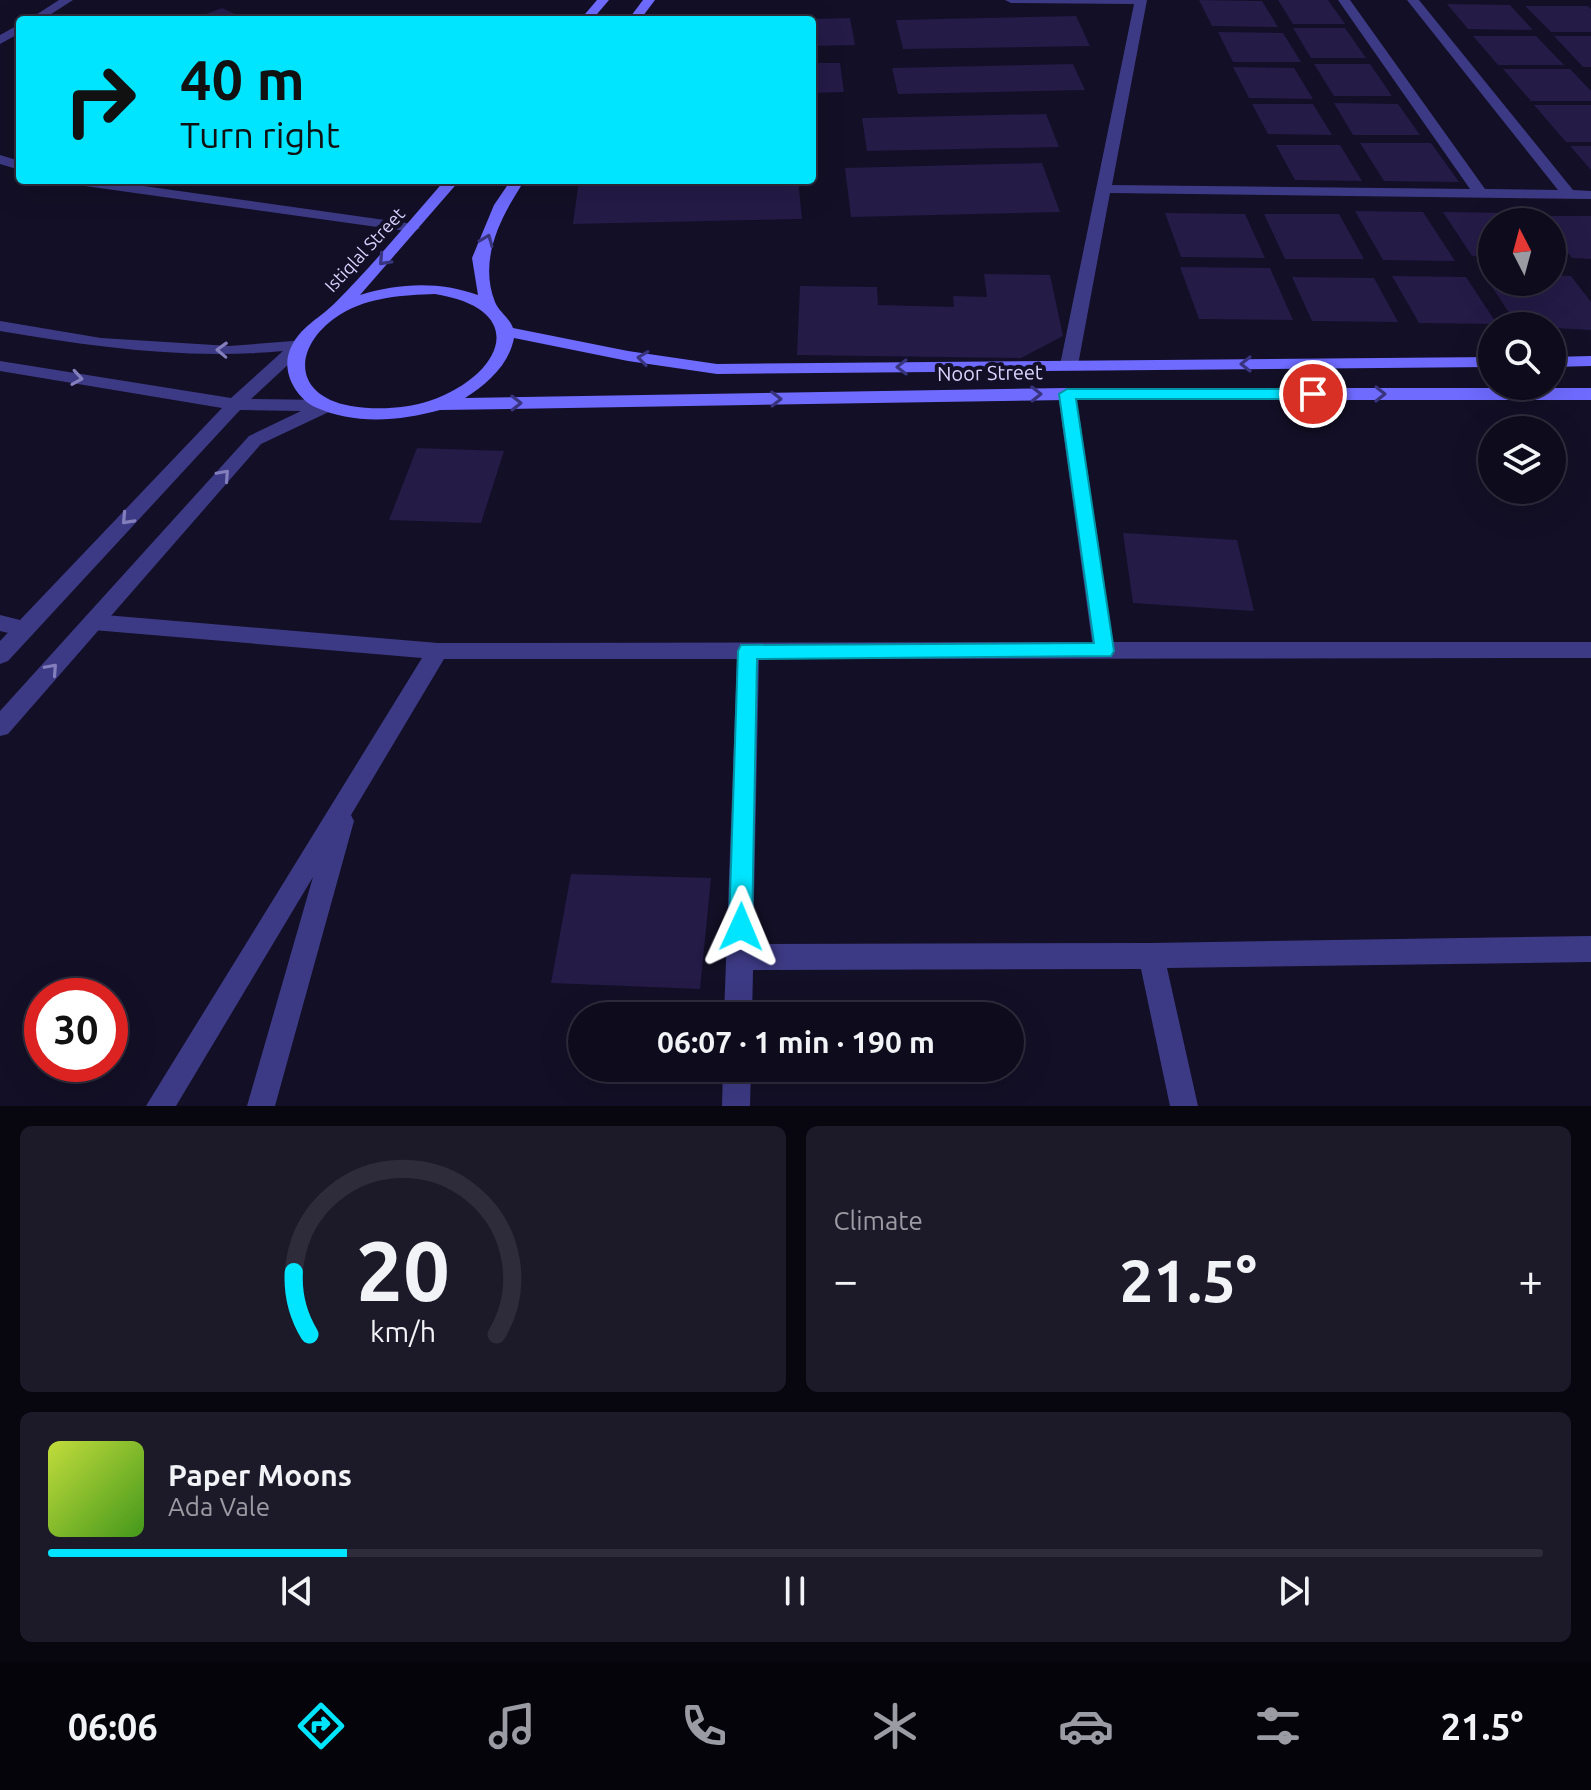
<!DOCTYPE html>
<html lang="en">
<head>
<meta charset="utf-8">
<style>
	body { margin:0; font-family:Ubuntu,sans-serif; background:#1c1929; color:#f1f3f6; height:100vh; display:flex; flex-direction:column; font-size:30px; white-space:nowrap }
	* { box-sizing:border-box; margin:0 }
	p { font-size:26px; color:#9b9ba3 }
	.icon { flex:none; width:44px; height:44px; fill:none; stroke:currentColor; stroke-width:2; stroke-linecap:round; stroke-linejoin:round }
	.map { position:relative; height:1106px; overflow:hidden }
	.drawer { display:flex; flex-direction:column; gap:20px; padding:20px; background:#08060f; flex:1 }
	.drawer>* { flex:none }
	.hud { position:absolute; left:16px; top:16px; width:800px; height:168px; border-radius:8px; box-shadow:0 8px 32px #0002,0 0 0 2px #2e2b3b; background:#00e5ff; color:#111; overflow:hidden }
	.needle { width:52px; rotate:354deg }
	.tools { position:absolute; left:1478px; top:208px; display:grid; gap:16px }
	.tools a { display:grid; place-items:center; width:88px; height:88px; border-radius:50%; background:#0e0b1c; box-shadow:0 8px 32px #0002,0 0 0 2px #2e2b3b; font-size:40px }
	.speed { position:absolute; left:24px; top:978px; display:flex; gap:16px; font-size:40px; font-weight:700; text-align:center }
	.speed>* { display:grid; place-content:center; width:104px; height:104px; border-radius:50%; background:#0e0b1c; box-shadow:0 8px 32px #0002,0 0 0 2px #2e2b3b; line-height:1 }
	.speed .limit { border:12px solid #d22; background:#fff; color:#111 }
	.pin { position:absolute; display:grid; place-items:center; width:68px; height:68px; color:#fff; margin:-34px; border:4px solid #fff; border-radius:50%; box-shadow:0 2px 8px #0007 }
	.me { position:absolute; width:88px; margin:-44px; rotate:1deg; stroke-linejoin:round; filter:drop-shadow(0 0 6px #0008) }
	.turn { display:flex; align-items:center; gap:28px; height:168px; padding:0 32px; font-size:36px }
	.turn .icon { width:104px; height:104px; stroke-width:2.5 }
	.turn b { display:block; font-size:56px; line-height:68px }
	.big { font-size:60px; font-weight:700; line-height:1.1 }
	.drawer .widget { flex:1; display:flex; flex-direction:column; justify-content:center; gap:12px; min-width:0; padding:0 28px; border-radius:12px; background:#1c1929 }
	.drawer .dial { align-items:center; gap:0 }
	.dial svg { height:208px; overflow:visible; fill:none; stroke:#2e2b3b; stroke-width:7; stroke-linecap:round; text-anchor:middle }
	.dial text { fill:#f1f3f6; stroke:none }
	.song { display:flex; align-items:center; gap:24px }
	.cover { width:96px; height:96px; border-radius:12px; background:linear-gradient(135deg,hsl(70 70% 55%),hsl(100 70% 35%)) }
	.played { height:8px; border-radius:4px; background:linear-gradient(90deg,#00e5ff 20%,#2e2b3b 20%) }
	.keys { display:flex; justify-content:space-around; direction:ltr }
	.heat { display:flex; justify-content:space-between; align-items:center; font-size:44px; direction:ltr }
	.drawer .tiles { flex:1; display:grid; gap:20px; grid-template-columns:1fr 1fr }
	.widget:last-child { grid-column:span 2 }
	.trip { position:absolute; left:568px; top:1002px; width:456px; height:80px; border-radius:40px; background:#0e0b1c; box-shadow:0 8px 32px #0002,0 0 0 2px #2e2b3b; font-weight:700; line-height:80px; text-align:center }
	.dock { display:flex; height:128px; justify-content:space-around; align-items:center; background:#06040b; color:#9b9ba3 }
	.dock .icon { width:56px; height:56px }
	.dock .current { color:#00e5ff }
	.dock b { font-size:36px; color:#f1f3f6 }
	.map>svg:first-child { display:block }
	.building { fill:#241b47 }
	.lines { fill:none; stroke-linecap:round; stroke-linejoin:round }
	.minor { fill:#3d3a85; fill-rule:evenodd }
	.tertiary { fill:#3d3a85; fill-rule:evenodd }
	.secondary { fill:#6f6bff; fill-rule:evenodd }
	.oneway { stroke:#38347d }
	.oneway2 { stroke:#837fbc }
	.route { fill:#00e5ff; stroke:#0095a6; stroke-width:2 }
	.labels { text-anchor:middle; stroke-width:8; stroke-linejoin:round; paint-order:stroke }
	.far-street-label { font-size:18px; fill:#d9d4ff; stroke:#130f26 }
	.street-label { font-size:20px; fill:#d9d4ff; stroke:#130f26 }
</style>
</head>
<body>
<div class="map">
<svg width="1591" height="1106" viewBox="0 0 1591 1106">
	<rect width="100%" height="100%" fill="#130f26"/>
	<path class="building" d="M 1199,0 L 1262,1 L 1278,27 L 1212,26 Z
		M 1278,0 L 1328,0 L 1345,24 L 1293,24 Z
		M 1447,4 L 1510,5 L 1533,30 L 1468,29 Z
		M 1525,6 L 1588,6 L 1591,9 L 1591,32 L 1551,32 Z
		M 222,8 L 248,20 L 190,20 Z
		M 1076,16 L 1090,46 L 903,49 L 896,20 Z
		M 850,18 L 855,45 L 812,46 L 812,19 Z
		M 1293,28 L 1345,28 L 1366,58 L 1311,58 Z
		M 1218,32 L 1283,33 L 1301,62 L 1233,62 Z
		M 1473,36 L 1536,36 L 1564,65 L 1498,65 Z
		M 1554,36 L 1591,36 L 1591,67 L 1583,67 Z
		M 812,63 L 840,63 L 844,92 L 812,93 Z
		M 1073,64 L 1085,90 L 898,94 L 892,68 Z
		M 1314,64 L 1370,64 L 1392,96 L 1334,96 Z
		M 1233,67 L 1294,68 L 1313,99 L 1249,98 Z
		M 1503,69 L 1570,69 L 1591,91 L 1591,101 L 1531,101 Z
		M 1334,103 L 1398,104 L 1420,135 L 1353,135 Z
		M 1252,104 L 1313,104 L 1332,135 L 1268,134 Z
		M 1534,105 L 1591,105 L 1591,142 L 1566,142 Z
		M 1046,114 L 1059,147 L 867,151 L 862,118 Z
		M 1360,143 L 1431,143 L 1459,182 L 1384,181 Z
		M 1276,145 L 1340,145 L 1362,181 L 1295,180 Z
		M 1570,146 L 1591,146 L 1591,170 Z
		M 1042,163 L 1060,212 L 851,217 L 845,168 Z
		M 579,180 L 798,180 L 802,219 L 573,224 Z
		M 1355,211 L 1423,212 L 1455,261 L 1383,260 Z
		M 1443,212 L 1519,213 L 1526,222 L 1492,222 L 1492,256 L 1472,256 Z
		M 1165,213 L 1245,214 L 1265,258 L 1181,257 Z
		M 1264,214 L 1339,214 L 1364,259 L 1285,259 Z
		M 1540,216 L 1591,216 L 1591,259 L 1572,258 L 1552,232 L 1552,222 L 1545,222 Z
		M 1180,267 L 1270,268 L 1293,320 L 1199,319 Z
		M 984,274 L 1050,275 L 1063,336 L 1021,358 L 797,355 L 800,286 L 877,287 L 878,305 L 954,307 L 953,296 L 987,297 Z
		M 1484,275 L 1492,275 L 1492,282 L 1552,282 L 1552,275 L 1571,276 L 1591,302 L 1591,330 L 1518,326 Z
		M 1392,276 L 1466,277 L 1497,324 L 1419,323 Z
		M 1292,277 L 1374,278 L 1398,322 L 1312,321 Z
		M 417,448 L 504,451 L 481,523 L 389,520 Z
		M 1123,533 L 1237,540 L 1254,611 L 1133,603 Z
		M 571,874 L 711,878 L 700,989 L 551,983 Z"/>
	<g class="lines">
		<path class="minor" d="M 1005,0 L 1147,0 L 1112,185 L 1470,189 L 1338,0 L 1350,0 L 1485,189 L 1558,190 L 1407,0 L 1419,0 L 1573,190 L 1591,191 L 1591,199 L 1110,193 L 1078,365 L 1075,369 L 1063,369 L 1060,365 L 1134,4 L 1011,3 Z
			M 0,155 L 20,161 L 20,170 L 0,164 Z
			M 64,180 L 101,180 L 413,224 L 420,228 L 413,232 L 71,184 Z
			M 1067,388 L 1076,394 L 1113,642 L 1591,642 L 1591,658 L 759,659 L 753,944 L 1151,943 L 1591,936 L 1591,962 L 1167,968 L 1198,1106 L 1170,1106 L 1141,969 L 753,970 L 752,1016 L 724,1016 L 737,659 L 444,659 L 351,815 L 354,821 L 275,1106 L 247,1106 L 313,877 L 176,1106 L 146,1106 L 422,658 L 93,630 L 86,628 L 82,622 L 86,616 L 93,614 L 438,643 L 1092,642 L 1058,394 Z
			M 0,615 L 32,623 L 36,629 L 32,635 L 25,637 L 0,631 Z
			M 723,1068 L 751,1068 L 750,1106 L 722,1106 Z"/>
		<path class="tertiary" d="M 59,0 L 73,0 L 42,20 L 28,20 Z
			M 20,24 L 20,33 L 0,44 L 0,35 Z
			M 0,321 L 101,338 L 230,346 L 306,340 L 308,344 L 306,348 L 251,399 L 327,400 L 336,406 L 333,410 L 261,444 L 8,734 L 0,736 L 0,711 L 249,436 L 301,411 L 240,410 L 8,661 L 0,664 L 0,641 L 222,408 L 0,371 L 0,361 L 231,398 L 283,351 C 187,360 94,347 0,331 Z"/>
		<path class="secondary" d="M 597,0 L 609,0 L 592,20 L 580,20 Z
			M 643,0 L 655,0 L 640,20 L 628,20 Z
			M 445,180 L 460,180 L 360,295 C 399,283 439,281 478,295 L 472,258 L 494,205 L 511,180 L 525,180 C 501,216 478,259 495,302 C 499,312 509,317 513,328 L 628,351 L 717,364 L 1492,357 L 1492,367 L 717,374 L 628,361 L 514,338 C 509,365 487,384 465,398 L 1067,388 L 1591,388 L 1591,400 L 1067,400 L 440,410 C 400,421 354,425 315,407 C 297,398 284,376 288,356 C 295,329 318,320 335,303 C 374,264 409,221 445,180 ZM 435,294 C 533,310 501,377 429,401 C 405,409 375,410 351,406 C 289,395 294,343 341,314 C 369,297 403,295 435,294 Z
			M 1591,356 L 1591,366 L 1552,367 L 1552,357 Z"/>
	</g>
	<defs><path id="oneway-chevron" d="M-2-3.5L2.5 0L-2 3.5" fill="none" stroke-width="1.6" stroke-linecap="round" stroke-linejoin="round" transform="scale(2)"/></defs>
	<g class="oneway">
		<use href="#oneway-chevron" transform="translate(487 240) rotate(-68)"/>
		<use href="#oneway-chevron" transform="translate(384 260) rotate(133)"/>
		<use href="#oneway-chevron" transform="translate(643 358) rotate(-172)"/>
		<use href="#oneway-chevron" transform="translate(1246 364) rotate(180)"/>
		<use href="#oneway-chevron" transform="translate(902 367) rotate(179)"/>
		<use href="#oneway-chevron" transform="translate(1036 394) rotate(-1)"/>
		<use href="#oneway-chevron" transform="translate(1380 394)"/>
		<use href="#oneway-chevron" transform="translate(776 399) rotate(-1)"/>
		<use href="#oneway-chevron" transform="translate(516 403) rotate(-1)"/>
	</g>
	<g class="oneway2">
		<use href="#oneway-chevron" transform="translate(222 350) rotate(-178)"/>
		<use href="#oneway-chevron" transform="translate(77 378) rotate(9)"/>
		<use href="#oneway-chevron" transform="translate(224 475) rotate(-48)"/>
		<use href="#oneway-chevron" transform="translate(127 519) rotate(133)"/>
		<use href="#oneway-chevron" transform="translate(52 669) rotate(-48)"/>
	</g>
	<path class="route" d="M 1067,389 L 1313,389 L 1321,394 L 1313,399 L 1076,399 L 1114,651 L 1111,656 L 757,659 L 752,927 L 749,934 L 741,938 L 732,934 L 729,927 L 738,651 L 741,645 L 1094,643 L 1059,394 Z"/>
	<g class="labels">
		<g class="far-street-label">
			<text transform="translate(365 250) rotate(-47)" y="6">Istiqlal Street</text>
		</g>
		<g class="street-label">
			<text transform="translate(990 373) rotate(-1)" y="7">Noor Street</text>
		</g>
	</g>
</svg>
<div class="tools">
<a><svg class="needle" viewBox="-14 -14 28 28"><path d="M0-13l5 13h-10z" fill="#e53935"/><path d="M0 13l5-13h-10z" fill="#9b9ba3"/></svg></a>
<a><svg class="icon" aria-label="search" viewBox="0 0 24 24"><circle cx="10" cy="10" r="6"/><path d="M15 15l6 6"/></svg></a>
<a><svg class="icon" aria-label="layers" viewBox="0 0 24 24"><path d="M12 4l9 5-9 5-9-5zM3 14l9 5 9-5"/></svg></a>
</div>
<div class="speed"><div class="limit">30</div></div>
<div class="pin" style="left:1313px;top:394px;background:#d93025"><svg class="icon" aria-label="arrive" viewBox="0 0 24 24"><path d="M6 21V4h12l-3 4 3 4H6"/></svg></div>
<svg class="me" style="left:741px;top:927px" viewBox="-20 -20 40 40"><path d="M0-17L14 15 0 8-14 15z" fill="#00e5ff" stroke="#fff" stroke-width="4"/></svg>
<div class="trip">06:07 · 1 min · 190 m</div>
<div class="hud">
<div class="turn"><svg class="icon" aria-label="right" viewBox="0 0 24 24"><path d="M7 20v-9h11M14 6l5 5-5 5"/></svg><div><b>40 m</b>Turn right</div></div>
</div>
</div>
<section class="drawer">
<div class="tiles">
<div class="widget dial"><svg viewBox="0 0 100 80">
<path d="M14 69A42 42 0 1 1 86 69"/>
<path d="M14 69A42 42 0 0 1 8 45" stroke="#00e5ff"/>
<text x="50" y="56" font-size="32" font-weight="700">20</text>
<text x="50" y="72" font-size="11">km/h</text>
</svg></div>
<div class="widget"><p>Climate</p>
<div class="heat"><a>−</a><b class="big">21.5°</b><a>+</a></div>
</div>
<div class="widget">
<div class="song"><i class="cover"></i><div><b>Paper Moons</b><p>Ada Vale</p></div></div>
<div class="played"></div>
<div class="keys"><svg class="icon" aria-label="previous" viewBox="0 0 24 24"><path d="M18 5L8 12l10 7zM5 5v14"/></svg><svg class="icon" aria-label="pause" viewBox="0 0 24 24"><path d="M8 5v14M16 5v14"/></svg><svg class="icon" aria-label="next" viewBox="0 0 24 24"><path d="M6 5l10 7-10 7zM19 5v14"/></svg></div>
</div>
</div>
</section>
<nav class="dock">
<b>06:06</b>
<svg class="icon current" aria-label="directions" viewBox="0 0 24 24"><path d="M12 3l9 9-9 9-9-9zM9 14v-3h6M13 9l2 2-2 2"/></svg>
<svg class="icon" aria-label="music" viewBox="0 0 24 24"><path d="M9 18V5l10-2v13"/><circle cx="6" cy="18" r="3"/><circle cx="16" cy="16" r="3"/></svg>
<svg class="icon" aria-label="phone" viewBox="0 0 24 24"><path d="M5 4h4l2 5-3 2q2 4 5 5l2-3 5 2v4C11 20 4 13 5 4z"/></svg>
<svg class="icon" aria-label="climate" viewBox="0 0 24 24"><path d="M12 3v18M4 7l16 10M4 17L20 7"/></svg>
<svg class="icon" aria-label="car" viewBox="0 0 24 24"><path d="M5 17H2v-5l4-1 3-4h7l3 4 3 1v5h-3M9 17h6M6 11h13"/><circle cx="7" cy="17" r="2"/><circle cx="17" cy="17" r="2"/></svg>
<svg class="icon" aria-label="filters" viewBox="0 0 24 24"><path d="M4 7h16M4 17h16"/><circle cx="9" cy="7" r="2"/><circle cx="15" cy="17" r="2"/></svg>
<b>21.5°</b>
</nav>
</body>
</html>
